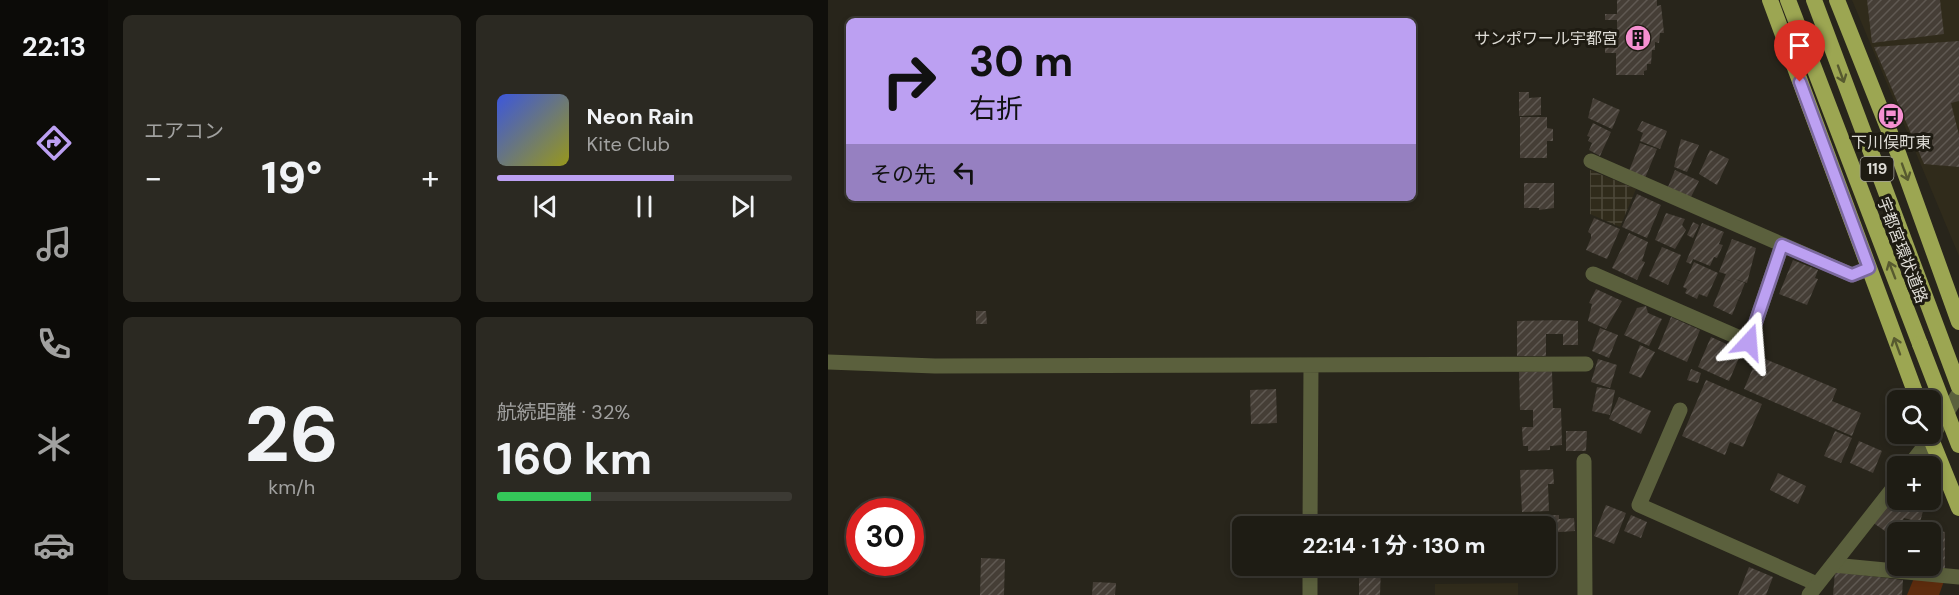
<!DOCTYPE html>
<html lang="ja">
<head>
<meta charset="utf-8">
<style>
	body { margin:0; font-family:"DM Sans","Noto Sans JP",sans-serif; background:#2b2922; color:#f1f3f6; height:100vh; display:flex; flex-direction:column; font-size:22px; white-space:nowrap }
	* { box-sizing:border-box; margin:0 }
	p { font-size:20px; color:#a1a1a0 }
	.icon { flex:none; width:33px; height:33px; fill:none; stroke:currentColor; stroke-width:2; stroke-linecap:round; stroke-linejoin:round }
	.map { position:relative; flex:1; overflow:hidden }
	.drawer { display:flex; flex-direction:column; gap:15px; padding:15px; background:#100f0b; width:720px }
	.drawer>* { flex:none }
	.guide { position:absolute; left:18px; top:18px; width:570px; height:183px; border-radius:9px; box-shadow:0 3px 9px #0003,0 0 0 2px #3c3a34; background:#bca0f2; color:#111; overflow:hidden }
	.fabs { position:absolute; left:1059px; top:390px; display:grid; gap:12px }
	.fabs a { display:grid; place-items:center; width:54px; height:54px; border-radius:9px; background:#1e1c14; box-shadow:0 3px 9px #0003,0 0 0 2px #3c3a34; font-size:30px }
	.speed { position:absolute; left:18px; top:498px; display:flex; gap:12px; font-size:30px; font-weight:700; text-align:center }
	.speed>* { display:grid; place-content:center; width:78px; height:78px; border-radius:50%; background:#1e1c14; box-shadow:0 3px 9px #0003,0 0 0 2px #3c3a34; line-height:1 }
	.speed .limit { border:9px solid #d22; background:#fff; color:#111 }
	.pin { position:absolute; display:grid; place-items:center; width:51px; height:51px; color:#fff; margin:-62px -26px; border-radius:50% 50% 50% 0; rotate:-45deg; box-shadow:0 0 6px #0007 }
	.pin .icon { rotate:45deg }
	.me { position:absolute; width:66px; margin:-33px; rotate:19deg; stroke-linejoin:round; filter:drop-shadow(0 0 4px #0008) }
	.turn { display:flex; align-items:center; gap:21px; height:126px; padding:0 24px; font-size:27px }
	.turn .icon { width:78px; height:78px; stroke-width:2.5 }
	.turn b { display:block; font-size:42px; line-height:51px }
	.then { display:flex; align-items:center; height:57px; padding:0 24px; background:#0003; gap:12px; font-size:22px }
	.big { font-size:45px; font-weight:700; line-height:1.1 }
	.drawer .tile { flex:1; display:flex; flex-direction:column; justify-content:center; gap:9px; min-width:0; padding:0 21px; border-radius:9px; background:#2b2922 }
	.drawer .dial { align-items:center; gap:0 }
	.dial b { font-size:78px; line-height:1 }
	.song { display:flex; align-items:center; gap:18px }
	.cover { width:72px; height:72px; border-radius:9px; background:linear-gradient(135deg,hsl(230 70% 55%),hsl(60 70% 35%)) }
	.played { height:6px; border-radius:3px; background:linear-gradient(90deg,#bca0f2 60%,#3c3a34 60%) }
	.keys { display:flex; justify-content:space-around; direction:ltr }
	.heat { display:flex; justify-content:space-between; align-items:center; font-size:33px; direction:ltr }
	.charge { height:9px; border-radius:4px; background:linear-gradient(90deg,#34c759 32%,#3c3a34 0) }
	.drawer .tiles { flex:1; display:grid; gap:15px; grid-template-columns:repeat(2,1fr) }
	.trip { position:absolute; left:404px; top:516px; width:324px; height:60px; border-radius:9px; background:#1e1c14; box-shadow:0 3px 9px #0003,0 0 0 2px #3c3a34; font-weight:700; line-height:60px; text-align:center }
	main { display:flex; flex:1; min-height:0 }
	.tab-bar { display:flex; flex-direction:column; width:108px; justify-content:space-around; align-items:center; background:#0c0b08; color:#a1a1a0 }
	.tab-bar .icon { width:42px; height:42px }
	.tab-bar .on { color:#bca0f2 }
	.tab-bar b { font-size:27px; color:#f1f3f6 }
	.map>svg:first-child { display:block }
	.built { fill:#302b1b }
	.industrial { fill:url(#industrial-grid) }
	.grass { fill:#5d2c0e }
	.building { fill:url(#building-hatch) }
	.lines { fill:none; stroke-linecap:round; stroke-linejoin:round }
	.minor { stroke:#5b603d; stroke-width:15 }
	.tertiary { stroke:#5b603d; stroke-width:15 }
	.trunk { stroke:#9ca652; stroke-width:16 }
	.trunk-bridge { stroke:#9ca652; stroke-width:16 }
	.oneway { stroke:#575a2f }
	.route-casing { stroke:#7a689d; stroke-width:15 }
	.route { stroke:#bca0f2; stroke-width:10 }
	.labels { text-anchor:middle; stroke-width:6; stroke-linejoin:round; paint-order:stroke }
	.shield { fill:#1e1b12; stroke:#a4a29b; stroke-width:1.5 }
	.shield-label { font-size:15px; font-weight:bold; fill:#dedcd6 }
	.poi-label { font-size:16px; fill:#dedcd6; stroke:#1e1b12; text-anchor:end }
	.street-label { font-size:16px; fill:#dedcd6; stroke:#1e1b12 }
</style>
</head>
<body>
<main>
<nav class="tab-bar">
<b>22:13</b>
<svg class="icon on" aria-label="directions" viewBox="0 0 24 24"><path d="M12 3l9 9-9 9-9-9zM9 14v-3h6M13 9l2 2-2 2"/></svg>
<svg class="icon" aria-label="music" viewBox="0 0 24 24"><path d="M9 18V5l10-2v13"/><circle cx="6" cy="18" r="3"/><circle cx="16" cy="16" r="3"/></svg>
<svg class="icon" aria-label="phone" viewBox="0 0 24 24"><path d="M5 4h4l2 5-3 2q2 4 5 5l2-3 5 2v4C11 20 4 13 5 4z"/></svg>
<svg class="icon" aria-label="climate" viewBox="0 0 24 24"><path d="M12 3v18M4 7l16 10M4 17L20 7"/></svg>
<svg class="icon" aria-label="car" viewBox="0 0 24 24"><path d="M5 17H2v-5l4-1 3-4h7l3 4 3 1v5h-3M9 17h6M6 11h13"/><circle cx="7" cy="17" r="2"/><circle cx="17" cy="17" r="2"/></svg>
</nav>
<section class="drawer">
<div class="tiles">
<div class="tile"><p>エアコン</p>
<div class="heat"><a>−</a><b class="big">19°</b><a>+</a></div>
</div>
<div class="tile">
<div class="song"><i class="cover"></i><div><b>Neon Rain</b><p>Kite Club</p></div></div>
<div class="played"></div>
<div class="keys"><svg class="icon" aria-label="previous" viewBox="0 0 24 24"><path d="M18 5L8 12l10 7zM5 5v14"/></svg><svg class="icon" aria-label="pause" viewBox="0 0 24 24"><path d="M8 5v14M16 5v14"/></svg><svg class="icon" aria-label="next" viewBox="0 0 24 24"><path d="M6 5l10 7-10 7zM19 5v14"/></svg></div>
</div>
<div class="tile dial"><b>26</b><p>km/h</p></div>
<div class="tile"><p>航続距離 · 32%</p><b class="big">160 km</b><div class="charge"></div></div>
</div>
</section>
<div class="map">
<svg width="1131" height="595" viewBox="0 0 1131 595">
	<defs>
		<pattern id="industrial-grid" width="8" height="8" patternUnits="userSpaceOnUse" patternTransform="scale(1.5)"><rect width="8" height="8" fill="#302b1b"/><path d="M0 4h8M4 0v8" fill="none" stroke="#4e493b"/></pattern>
		<pattern id="building-hatch" width="6" height="6" patternUnits="userSpaceOnUse" patternTransform="scale(1.5)"><rect width="6" height="6" fill="#453e36"/><path d="M-1 1l2-2M0 6l6-6M5 7l2-2" fill="none" stroke="#5f5952"/></pattern>
	</defs>
	<rect width="100%" height="100%" fill="#28251b"/>
	<path class="built" d="M 1024,0 L 1131,0 L 1131,256 Z
		M 690,583 L 690,595 L 607,595 L 607,584 Z"/>
	<path class="industrial" d="M 762,170 L 808,189 L 792,227 L 762,214 Z"/>
	<path class="grass" d="M 1086,578 L 1116,581 L 1111,595 L 1079,595 Z"/>
	<path class="building" d="M 789,0 L 829,0 L 829,6 L 833,5 L 836,33 L 832,33 L 831,43 L 827,42 L 827,50 L 824,50 L 823,64 L 819,64 L 819,70 L 816,71 L 816,75 L 788,75 L 788,53 L 777,53 L 777,47 L 789,46 L 789,20 L 777,20 L 777,14 L 789,14 Z
		M 1039,0 L 1112,0 L 1116,34 L 1044,43 Z
		M 1131,41 L 1131,101 L 1123,103 L 1131,135 L 1131,167 L 1096,164 L 1046,47 Z
		M 691,92 L 701,92 L 701,98 L 713,97 L 713,115 L 691,116 Z
		M 765,98 L 792,110 L 784,129 L 760,118 Z
		M 692,117 L 719,117 L 719,128 L 725,129 L 725,141 L 719,141 L 719,158 L 692,158 Z
		M 814,121 L 839,131 L 832,149 L 812,141 L 815,133 L 809,130 Z
		M 765,123 L 783,132 L 772,156 L 761,150 L 764,143 L 760,141 L 762,137 L 759,136 Z
		M 853,139 L 871,145 L 859,172 L 846,167 Z
		M 812,143 L 829,149 L 817,178 L 801,171 Z
		M 882,150 L 901,159 L 889,185 L 871,174 Z
		M 847,170 L 871,181 L 863,197 L 840,187 Z
		M 696,183 L 726,183 L 726,208 L 711,210 L 711,208 L 696,208 Z
		M 809,194 L 833,205 L 819,238 L 794,227 Z
		M 838,213 L 857,219 L 854,225 L 858,230 L 847,249 L 827,240 Z
		M 766,218 L 792,229 L 779,259 L 758,250 L 763,238 L 763,234 L 760,232 Z
		M 865,222 L 871,225 L 865,238 L 859,235 Z
		M 874,223 L 896,232 L 891,244 L 895,245 L 889,258 L 886,257 L 882,266 L 865,259 L 863,264 L 858,262 Z
		M 801,233 L 820,242 L 814,261 L 817,262 L 809,280 L 784,268 Z
		M 904,239 L 928,248 L 919,283 L 904,278 L 917,283 L 904,315 L 885,306 L 898,274 L 891,272 Z
		M 834,247 L 853,255 L 840,285 L 821,276 Z
		M 965,260 L 990,270 L 987,278 L 990,279 L 979,305 L 951,294 Z
		M 866,262 L 890,273 L 879,297 L 871,294 L 869,299 L 857,293 L 859,289 L 855,287 Z
		M 768,289 L 794,301 L 778,329 L 760,321 L 764,304 L 761,303 Z
		M 818,306 L 820,313 L 834,319 L 821,346 L 796,335 L 809,308 Z
		M 148,311 L 158,311 L 159,324 L 148,324 Z
		M 843,317 L 872,330 L 859,362 L 830,349 Z
		M 735,320 L 750,321 L 750,345 L 735,345 L 735,334 L 718,334 L 718,356 L 689,356 L 689,321 Z
		M 772,328 L 790,335 L 781,358 L 764,351 Z
		M 883,337 L 914,351 L 901,381 L 870,367 Z
		M 812,345 L 827,352 L 813,378 L 801,373 Z
		M 930,356 L 1009,389 L 1004,401 L 1033,413 L 1024,436 L 916,389 Z
		M 770,359 L 789,365 L 782,388 L 763,382 Z
		M 863,369 L 873,373 L 870,383 L 859,380 Z
		M 724,371 L 725,408 L 733,408 L 734,445 L 722,446 L 722,450 L 700,451 L 700,446 L 695,446 L 694,427 L 705,427 L 705,410 L 692,410 L 691,372 Z
		M 878,380 L 934,404 L 915,447 L 902,442 L 897,455 L 854,436 Z
		M 769,387 L 787,390 L 782,415 L 764,411 Z
		M 448,389 L 449,423 L 423,424 L 422,390 Z
		M 791,397 L 823,411 L 813,434 L 781,419 Z
		M 738,431 L 759,431 L 758,451 L 738,451 Z
		M 1007,431 L 1024,438 L 1013,463 L 996,456 Z
		M 1031,441 L 1054,451 L 1045,473 L 1022,463 Z
		M 725,469 L 726,484 L 720,484 L 721,511 L 694,512 L 692,470 Z
		M 950,473 L 978,486 L 970,504 L 942,490 Z
		M 1062,496 L 1097,504 L 1092,522 L 1076,518 L 1073,524 L 1080,529 L 1078,532 L 1070,532 L 1070,540 L 1044,522 Z
		M 778,505 L 798,513 L 786,544 L 766,536 Z
		M 731,515 L 731,519 L 746,518 L 747,531 L 717,533 L 717,526 L 701,526 L 700,516 Z
		M 803,515 L 819,522 L 813,538 L 796,531 Z
		M 1092,527 L 1117,532 L 1117,569 L 1102,567 L 1102,532 L 1091,532 Z
		M 153,558 L 177,559 L 176,595 L 152,595 Z
		M 421,566 L 448,566 L 448,568 L 421,568 Z
		M 531,566 L 553,566 L 552,595 L 531,595 Z
		M 921,567 L 945,577 L 938,595 L 910,595 Z
		M 1007,572 L 1075,580 L 1074,595 L 1005,595 Z
		M 265,582 L 288,583 L 287,595 L 264,595 Z"/>
	<g class="lines">
		<path class="minor" d="M 763,161 L 1024,275 L 1041,269
			M 765,274 L 921,342 L 954,245
			M 0,362 L 107,366 L 758,364
			M 852,410 L 811,505 L 989,584
			M 756,461 L 757,595
			M 482,526 L 483,366
			M 1005,565 L 1131,577
			M 482,595 L 482,566"/>
		<path class="tertiary" d="M 1081,466 L 1103,438 L 1131,393
			M 981,595 L 1070,482"/>
		<path class="trunk" d="M 942,0 L 1090,400
			M 960,0 L 1092,344
			M 986,0 L 1131,387
			M 1009,0 L 1070,153 L 1131,322
			M 1101,434 L 1131,508"/>
		<path class="trunk-bridge" d="M 1092,344 L 1131,445"/>
	</g>
	<defs><path id="oneway-shaft" d="M-6 0H5M1.5-3L5.5 0L1.5 3" fill="none" stroke-width="1.6" stroke-linecap="round" stroke-linejoin="round" transform="scale(1.5)"/></defs>
	<g class="oneway">
		<use href="#oneway-shaft" transform="translate(1013 74) rotate(70)"/>
		<use href="#oneway-shaft" transform="translate(1077 172) rotate(70)"/>
		<use href="#oneway-shaft" transform="translate(1064 270) rotate(-111)"/>
		<use href="#oneway-shaft" transform="translate(1069 346) rotate(-110)"/>
	</g>
	<g class="lines">
		<g class="route-casing">
			<path id="route" d="M 921,342 L 954,245 L 1024,275 L 1041,268 L 972,82"/>
		</g>
		<use href="#route" class="route"/>
	</g>
	<defs>
		<g id="building-disc" transform="scale(1.35)"><circle r="9.5" fill="#f590d1" stroke="#1e1b12"/><path d="M-4-6H4V6H1V3H-1V6H-4ZM-2.5-4.3h1.7v1.8h-1.7ZM.8-4.3h1.7v1.8H.8ZM-2.5-1h1.7V.8h-1.7ZM.8-1h1.7V.8H.8Z" fill="#111"/></g>
		<g id="bus-disc" transform="scale(1.35)"><circle r="9.5" fill="#f590d1" stroke="#1e1b12"/><path d="M-5-6H5V4H4V6H2V4H-2V6H-4V4H-5ZM-3.5-4V0h7V-4ZM-3.5 1.2v1.5H-2V1.2ZM2 1.2v1.5H3.5V1.2Z" fill="#111"/></g>
	</defs>
	<g fill-rule="evenodd">
		<use href="#building-disc" x="810" y="38"/>
		<use href="#bus-disc" x="1063" y="116"/>
	</g>
	<g class="labels">
		<rect class="shield" x="1032.5" y="157" width="33" height="24" rx="4.5"/>
		<g class="shield-label">
			<text x="1049" y="174">119</text>
		</g>
		<g class="poi-label">
			<text x="790" y="44">サンポワール宇都宮</text>
			<text x="1063" y="148" text-anchor="middle">下川俣町東</text>
		</g>
		<g class="street-label">
			<text transform="translate(1075 250) rotate(69)" y="6">宇都宮環状道路</text>
		</g>
	</g>
</svg>
<div class="fabs">
<a><svg class="icon" aria-label="search" viewBox="0 0 24 24"><circle cx="10" cy="10" r="6"/><path d="M15 15l6 6"/></svg></a>
<a>+</a>
<a>−</a>
</div>
<div class="speed"><div class="limit">30</div></div>
<div class="pin" style="left:972px;top:82px;background:#d93025"><svg class="icon" aria-label="arrive" viewBox="0 0 24 24"><path d="M6 21V4h12l-3 4 3 4H6"/></svg></div>
<svg class="me" style="left:921px;top:342px" viewBox="-20 -20 40 40"><path d="M0-17L14 15 0 8-14 15z" fill="#bca0f2" stroke="#fff" stroke-width="4"/></svg>
<div class="trip">22:14 · 1 分 · 130 m</div>
<div class="guide">
<div class="turn"><svg class="icon" aria-label="right" viewBox="0 0 24 24"><path d="M7 20v-9h11M14 6l5 5-5 5"/></svg><div><b>30 m</b>右折</div></div>
<div class="then">その先<svg class="icon" aria-label="left" viewBox="0 0 24 24"><path d="M17 20v-9H6M10 6l-5 5 5 5"/></svg></div>
</div>
</div>
</main>
</body>
</html>
